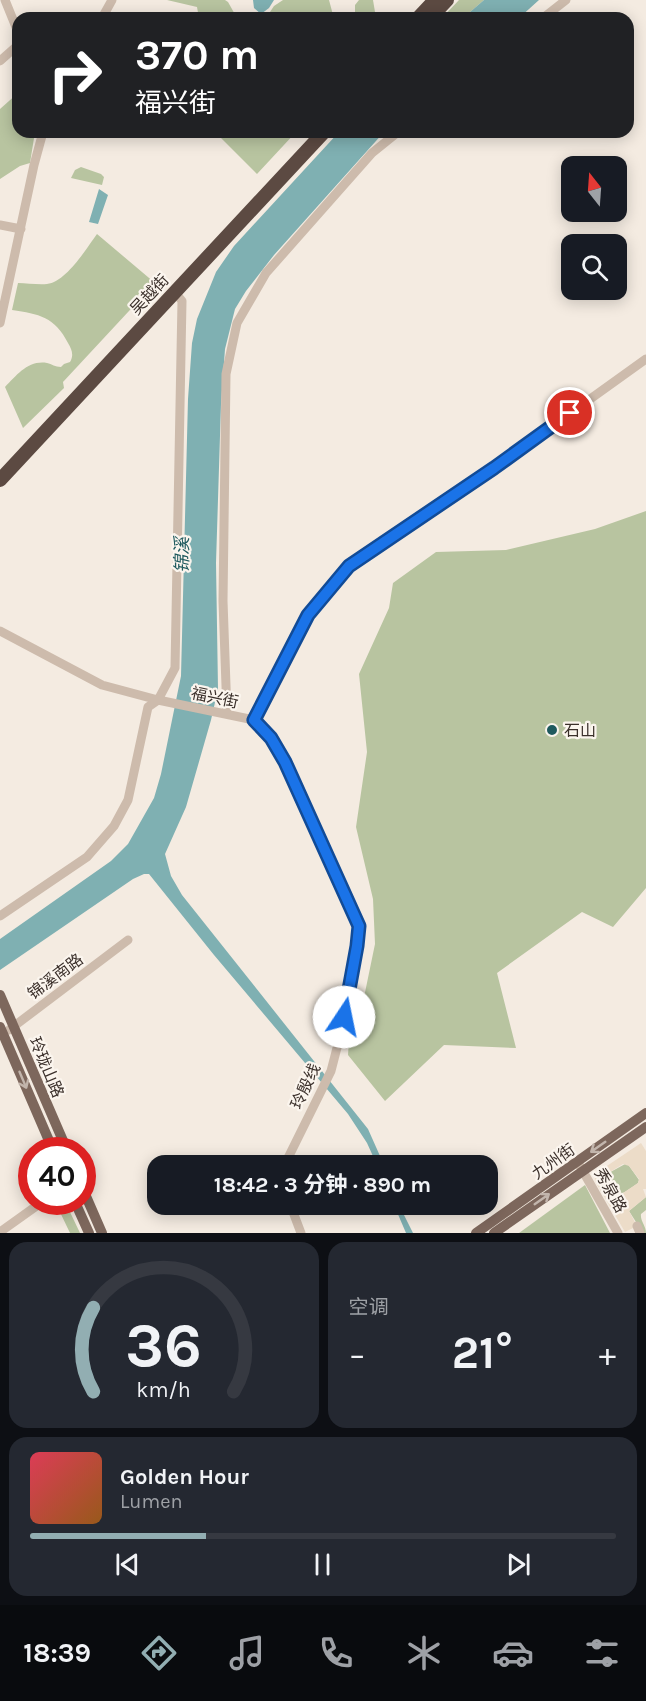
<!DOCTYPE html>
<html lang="zh">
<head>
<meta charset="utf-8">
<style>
	body { margin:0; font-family:Karla,"Noto Sans SC",sans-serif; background:#242831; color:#f1f3f6; height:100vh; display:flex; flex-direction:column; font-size:22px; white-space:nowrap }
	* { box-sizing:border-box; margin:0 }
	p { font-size:20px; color:#9ea1a6 }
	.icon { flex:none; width:33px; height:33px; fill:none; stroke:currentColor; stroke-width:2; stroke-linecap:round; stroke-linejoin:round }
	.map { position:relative; height:1233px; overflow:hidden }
	.panel { display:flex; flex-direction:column; gap:9px; padding:9px; background:#0d0f14; flex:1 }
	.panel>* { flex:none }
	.banner { position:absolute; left:12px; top:12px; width:622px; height:126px; border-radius:18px; box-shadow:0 3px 15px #0003; background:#202124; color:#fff; overflow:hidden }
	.needle { width:39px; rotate:343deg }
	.buttons { position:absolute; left:561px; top:156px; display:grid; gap:12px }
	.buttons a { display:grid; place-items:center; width:66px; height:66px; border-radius:12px; background:#171b24; box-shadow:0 3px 15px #0003; font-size:30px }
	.speed { position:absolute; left:18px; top:1137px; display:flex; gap:12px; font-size:30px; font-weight:700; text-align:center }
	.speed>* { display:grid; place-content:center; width:78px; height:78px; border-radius:50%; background:#171b24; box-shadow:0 3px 15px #0003; line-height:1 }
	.speed .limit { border:9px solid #d22; background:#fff; color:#111 }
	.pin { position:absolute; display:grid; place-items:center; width:51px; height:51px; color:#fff; margin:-26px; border:3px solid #fff; border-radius:50%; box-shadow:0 2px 6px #0007 }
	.me { position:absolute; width:66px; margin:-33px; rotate:11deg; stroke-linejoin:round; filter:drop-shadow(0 0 4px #0008) }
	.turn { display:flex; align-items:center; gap:21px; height:126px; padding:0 24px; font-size:27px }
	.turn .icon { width:78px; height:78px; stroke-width:2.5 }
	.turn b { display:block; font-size:42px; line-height:51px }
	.big { font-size:45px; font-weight:700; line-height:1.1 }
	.panel .card { flex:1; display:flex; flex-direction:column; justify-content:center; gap:9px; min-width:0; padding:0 21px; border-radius:18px; background:#242831 }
	.panel .dial { align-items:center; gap:0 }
	.dial svg { height:156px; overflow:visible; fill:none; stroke:#363941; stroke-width:7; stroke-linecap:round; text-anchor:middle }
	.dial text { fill:#f1f3f6; stroke:none }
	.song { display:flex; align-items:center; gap:18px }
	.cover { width:72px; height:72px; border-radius:9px; background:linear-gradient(135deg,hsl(350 70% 55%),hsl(30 70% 35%)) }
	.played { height:6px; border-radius:3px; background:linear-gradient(90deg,#92aeb2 30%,#363941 30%) }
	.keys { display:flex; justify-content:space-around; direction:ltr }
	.heat { display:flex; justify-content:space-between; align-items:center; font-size:33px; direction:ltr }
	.panel .tiles { flex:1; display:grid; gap:9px; grid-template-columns:1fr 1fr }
	.card:last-child { grid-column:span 2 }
	.trip { position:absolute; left:147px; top:1155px; width:351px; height:60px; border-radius:18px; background:#171b24; box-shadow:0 3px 15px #0003; font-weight:700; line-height:60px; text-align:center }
	.menu { display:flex; height:96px; justify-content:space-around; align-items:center; background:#090b0e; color:#9ea1a6 }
	.menu .icon { width:42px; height:42px }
	.menu .selected { color:#92aeb2 }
	.menu b { font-size:27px; color:#f1f3f6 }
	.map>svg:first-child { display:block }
	.green { fill:#b8c4a0 }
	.plaza { fill:#ecdcc8; fill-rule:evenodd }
	.water { fill:#7fb0b2 }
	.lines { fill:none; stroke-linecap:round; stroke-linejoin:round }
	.minor { stroke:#cdbbac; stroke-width:9 }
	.major { stroke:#7d675c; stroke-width:10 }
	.highway { stroke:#5c4a42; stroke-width:14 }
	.oneway { stroke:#c2b5ac }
	.route-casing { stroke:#114b97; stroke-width:15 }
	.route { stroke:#1a73e8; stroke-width:10 }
	.poi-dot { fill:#1f5a5e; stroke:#fbf5ee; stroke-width:2 }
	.labels { text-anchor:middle; stroke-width:4.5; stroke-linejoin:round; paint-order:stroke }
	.street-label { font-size:16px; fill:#3b302b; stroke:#fbf5ee }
	.poi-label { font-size:16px; fill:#3b302b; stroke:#fbf5ee; text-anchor:start }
	.water-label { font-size:18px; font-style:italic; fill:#1f5a5e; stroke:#fbf5ee }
</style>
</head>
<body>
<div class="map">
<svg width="646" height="1233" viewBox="0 0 646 1233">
	<rect width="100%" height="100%" fill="#f4ebe1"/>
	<path class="green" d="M 167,0 L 225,0 L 228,2 L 237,18 L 199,18 L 197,7 Z
		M 283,0 L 329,0 L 333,15 L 331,18 L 266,18 L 274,6 Z
		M 359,0 L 373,0 L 376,18 L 355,18 L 355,5 Z
		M 459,0 L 484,0 L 463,18 L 442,18 Z
		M 18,93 L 18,132 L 35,132 L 30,163 L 20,166 L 0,179 L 0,109 Z
		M 215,132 L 296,132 L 257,174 Z
		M 81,167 L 101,174 L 104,177 L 102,185 L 71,178 L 75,170 Z
		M 97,234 L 155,283 L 63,382 L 64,388 L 23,428 L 5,387 C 17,375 28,360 47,363 C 52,364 55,367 61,367 L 64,364 L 70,362 C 74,355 72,350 68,343 C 55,317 39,314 12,310 L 18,283 C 27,283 38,285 47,284 C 66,282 86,249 97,234 Z
		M 646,511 L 646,888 L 613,927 L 582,912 L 497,973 L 516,1048 L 444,1045 L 385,1101 L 348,1055 L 350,1025 L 362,1007 L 375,944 L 373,899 L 356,827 L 367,752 L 359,674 L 389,608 L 393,583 L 436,552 L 506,550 L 595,529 Z
		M 627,1163 L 639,1180 L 638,1183 C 629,1189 617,1201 609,1189 C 605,1185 604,1181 605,1175 Z
		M 585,1185 L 610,1233 L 519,1233 Z
		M 646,1197 L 646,1210 L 641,1214 C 640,1221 646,1226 646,1233 L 643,1233 L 629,1211 Z
		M 58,1208 L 70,1212 L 80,1233 L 70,1233 Z"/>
	<path class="plaza" d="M 641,1143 L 646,1151 L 646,1189 L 643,1189 L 646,1197 L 629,1211 L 637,1226 L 625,1232 L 595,1181 L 595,1174 ZM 623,1164 L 629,1166 L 639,1179 L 638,1183 L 620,1195 L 614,1194 L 609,1190 L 604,1181 L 605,1175 Z"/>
	<path class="water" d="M 253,0 L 274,0 L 269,8 L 261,14 L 254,8 Z
		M 484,0 L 539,0 L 519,18 L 463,18 Z
		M 339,132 L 384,132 L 274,255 L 246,291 L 235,309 L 225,349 L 221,404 L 216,563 L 218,689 L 211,720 L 186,807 L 165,854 L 171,876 L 182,895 L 368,1129 L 384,1165 L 377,1165 L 367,1143 L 348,1114 L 214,955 L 149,874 L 144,874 L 133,879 L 0,970 L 0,939 L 111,861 L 128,844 L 154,798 L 161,774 L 181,676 L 188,399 L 192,343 L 197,319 L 216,272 L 234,246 Z
		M 99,189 L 108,195 L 98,224 L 89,222 Z
		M 394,1205 L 399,1205 L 413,1233 L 406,1233 Z"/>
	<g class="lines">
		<path class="minor" d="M 5,0 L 18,32
			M 102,18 L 112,0
			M 543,18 L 566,0
			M 0,61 L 18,45
			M 0,225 L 21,229
			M 0,323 L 34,165 L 43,132
			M 0,631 L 102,685 L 158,700 L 254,720 L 308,615 L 349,566 L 494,468 L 646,359
			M 227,714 L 223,601 L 226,374 L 237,323 L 266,273 L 372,153 L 398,132
			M 254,720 L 271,738 L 285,762 L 359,926 L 357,946 L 339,1040 L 331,1071 L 284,1166
			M 0,916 L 87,857 L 114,826 L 128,800 L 148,707 L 158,700 L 175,668 L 182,301 L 174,291
			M 9,1030 L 128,940
			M 580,1166 L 618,1233
			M 290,1204 L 301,1233
			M 637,1226 L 640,1233
			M 0,1232 L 42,1202"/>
		<path class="major" d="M 0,995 L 67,1150
			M 0,1027 L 53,1150
			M 82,1187 L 102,1233
			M 75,1202 L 89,1233
			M 476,1233 L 646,1113
			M 494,1233 L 646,1127"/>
		<path class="highway" d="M 432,16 L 447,0
			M 418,18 L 435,0
			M 0,480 L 324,132"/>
	</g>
	<defs><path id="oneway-shaft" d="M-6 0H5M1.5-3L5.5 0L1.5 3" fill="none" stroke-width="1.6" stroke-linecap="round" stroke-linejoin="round" transform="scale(1.5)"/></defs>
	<g class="oneway">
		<use href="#oneway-shaft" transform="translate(23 1080) rotate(67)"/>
		<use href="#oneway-shaft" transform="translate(598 1147) rotate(145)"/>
		<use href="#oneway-shaft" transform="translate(542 1199) rotate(-35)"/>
	</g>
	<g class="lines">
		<g class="route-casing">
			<path id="route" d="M 344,1017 L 357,946 L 359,926 L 285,762 L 271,738 L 254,720 L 308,615 L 349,566 L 494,468 L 570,413"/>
		</g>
		<use href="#route" class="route"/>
	</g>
	<circle class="poi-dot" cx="552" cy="730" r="6"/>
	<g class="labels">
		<g class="street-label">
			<text transform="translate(149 294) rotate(-47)" y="6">吴越街</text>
			<text transform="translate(215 697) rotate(12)" y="6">福兴街</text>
			<text transform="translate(55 976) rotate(-37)" y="6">锦溪南路</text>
			<text transform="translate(47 1067) rotate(67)" y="6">玲珑山路</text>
			<text transform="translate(305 1086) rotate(-65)" y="6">玲殷线</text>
			<text transform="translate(553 1161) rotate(-35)" y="6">九州街</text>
			<text transform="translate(611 1190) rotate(61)" y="6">秀泉路</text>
		</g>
		<g class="poi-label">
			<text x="564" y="736">石山</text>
		</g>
		<g class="water-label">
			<text transform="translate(182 555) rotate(-90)" y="6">锦溪</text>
		</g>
	</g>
</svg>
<div class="buttons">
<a><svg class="needle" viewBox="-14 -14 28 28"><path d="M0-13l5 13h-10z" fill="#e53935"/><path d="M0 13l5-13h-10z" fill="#9ea1a6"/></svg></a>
<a><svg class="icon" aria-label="search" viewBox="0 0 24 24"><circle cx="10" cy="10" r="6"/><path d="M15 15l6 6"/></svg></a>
</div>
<div class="speed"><div class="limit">40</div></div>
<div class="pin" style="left:570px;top:413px;background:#d93025"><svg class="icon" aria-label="arrive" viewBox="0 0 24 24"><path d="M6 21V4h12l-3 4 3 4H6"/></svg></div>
<svg class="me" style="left:344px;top:1017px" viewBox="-20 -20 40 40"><circle r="19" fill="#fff"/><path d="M0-13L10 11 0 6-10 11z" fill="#1a73e8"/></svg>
<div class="trip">18:42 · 3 分钟 · 890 m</div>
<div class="banner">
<div class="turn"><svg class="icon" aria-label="right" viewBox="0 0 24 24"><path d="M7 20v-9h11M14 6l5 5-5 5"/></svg><div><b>370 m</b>福兴街</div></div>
</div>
</div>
<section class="panel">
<div class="tiles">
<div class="card dial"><svg viewBox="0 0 100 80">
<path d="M14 69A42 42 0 1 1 86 69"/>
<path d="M14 69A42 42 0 0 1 14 26" stroke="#92aeb2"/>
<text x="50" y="56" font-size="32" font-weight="700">36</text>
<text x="50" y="72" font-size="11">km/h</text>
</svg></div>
<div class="card"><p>空调</p>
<div class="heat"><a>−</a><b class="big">21°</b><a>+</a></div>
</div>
<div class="card">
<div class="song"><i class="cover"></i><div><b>Golden Hour</b><p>Lumen</p></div></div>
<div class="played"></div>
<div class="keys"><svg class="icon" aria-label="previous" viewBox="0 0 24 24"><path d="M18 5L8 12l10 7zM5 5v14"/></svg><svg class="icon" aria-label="pause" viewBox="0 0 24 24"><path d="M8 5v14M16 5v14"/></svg><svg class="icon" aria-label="next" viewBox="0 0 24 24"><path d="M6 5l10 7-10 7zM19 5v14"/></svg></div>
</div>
</div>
</section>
<nav class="menu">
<b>18:39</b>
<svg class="icon selected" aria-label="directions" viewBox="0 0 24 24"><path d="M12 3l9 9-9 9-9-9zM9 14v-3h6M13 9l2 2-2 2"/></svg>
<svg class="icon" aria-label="music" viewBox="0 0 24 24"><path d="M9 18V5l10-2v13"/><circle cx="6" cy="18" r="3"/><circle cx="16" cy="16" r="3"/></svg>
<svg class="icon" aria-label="phone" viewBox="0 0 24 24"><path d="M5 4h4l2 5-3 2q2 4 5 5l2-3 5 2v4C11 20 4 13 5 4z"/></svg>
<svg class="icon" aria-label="climate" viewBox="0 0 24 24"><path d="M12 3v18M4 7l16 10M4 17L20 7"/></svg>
<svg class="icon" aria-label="car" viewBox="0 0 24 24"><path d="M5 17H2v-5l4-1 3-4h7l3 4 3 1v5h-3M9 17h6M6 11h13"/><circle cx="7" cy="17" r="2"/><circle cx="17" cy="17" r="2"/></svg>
<svg class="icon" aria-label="filters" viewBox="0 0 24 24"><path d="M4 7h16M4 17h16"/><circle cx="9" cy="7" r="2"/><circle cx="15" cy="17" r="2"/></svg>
</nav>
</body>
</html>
